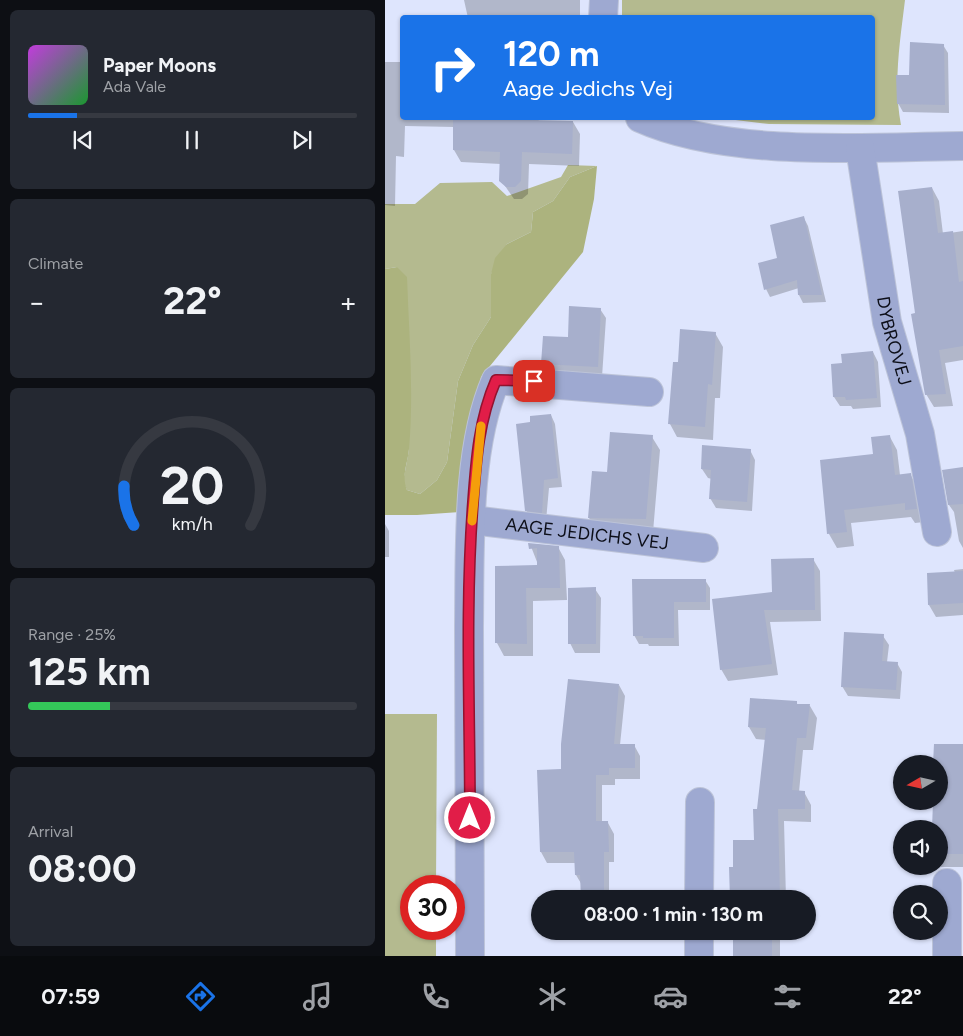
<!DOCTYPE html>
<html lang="en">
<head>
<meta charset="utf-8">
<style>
	body { margin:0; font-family:Figtree,sans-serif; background:#242831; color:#f1f3f6; height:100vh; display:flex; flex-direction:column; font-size:19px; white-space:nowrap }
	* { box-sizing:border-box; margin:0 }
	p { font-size:16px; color:#9ea1a6 }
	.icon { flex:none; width:28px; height:28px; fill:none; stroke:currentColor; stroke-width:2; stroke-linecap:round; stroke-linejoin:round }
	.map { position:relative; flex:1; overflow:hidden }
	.drawer { display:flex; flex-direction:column; gap:10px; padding:10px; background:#0d0f14; width:385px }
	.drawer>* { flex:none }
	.hud { position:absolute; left:15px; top:15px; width:475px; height:105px; border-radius:5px; box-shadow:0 1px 4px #0004; background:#1a73e8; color:#fff; overflow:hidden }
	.needle { width:32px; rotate:261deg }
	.controls { position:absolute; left:508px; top:755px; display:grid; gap:10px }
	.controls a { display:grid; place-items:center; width:55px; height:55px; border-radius:50%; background:#171b24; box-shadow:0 1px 4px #0004; font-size:25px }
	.speed { position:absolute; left:15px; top:875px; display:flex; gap:10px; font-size:25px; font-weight:700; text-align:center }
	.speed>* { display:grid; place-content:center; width:65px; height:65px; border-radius:50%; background:#171b24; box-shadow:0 1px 4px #0004; line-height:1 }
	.speed .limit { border:8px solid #d22; background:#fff; color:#111 }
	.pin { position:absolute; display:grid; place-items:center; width:42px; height:42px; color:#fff; margin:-21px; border-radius:10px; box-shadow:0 2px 8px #0006 }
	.me { position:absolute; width:55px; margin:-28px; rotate:0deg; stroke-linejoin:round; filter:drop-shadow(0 0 4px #0008) }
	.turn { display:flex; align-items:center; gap:18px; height:105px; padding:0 20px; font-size:22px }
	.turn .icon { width:65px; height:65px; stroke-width:2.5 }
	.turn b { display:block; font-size:35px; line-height:42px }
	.big { font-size:38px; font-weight:700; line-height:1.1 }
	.drawer .card { flex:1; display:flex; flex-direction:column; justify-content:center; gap:8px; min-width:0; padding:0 18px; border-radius:8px; background:#242831 }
	.drawer .dial { align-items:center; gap:0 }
	.dial svg { height:130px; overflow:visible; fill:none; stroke:#363941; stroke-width:7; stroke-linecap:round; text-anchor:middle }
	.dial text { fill:#f1f3f6; stroke:none }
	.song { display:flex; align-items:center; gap:15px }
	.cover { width:60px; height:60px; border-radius:8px; background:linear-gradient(135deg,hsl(290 70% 55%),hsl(130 70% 35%)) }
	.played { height:5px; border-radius:2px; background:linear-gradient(90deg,#1a73e8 15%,#363941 15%) }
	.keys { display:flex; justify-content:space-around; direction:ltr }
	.heat { display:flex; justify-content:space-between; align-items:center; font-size:28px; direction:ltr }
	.charge { height:8px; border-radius:4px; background:linear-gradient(90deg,#34c759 25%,#363941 0) }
	.trip { position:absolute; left:146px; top:890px; width:285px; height:50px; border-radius:25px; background:#171b24; box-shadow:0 1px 4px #0004; font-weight:700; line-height:50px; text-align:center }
	.tabs { display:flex; height:80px; justify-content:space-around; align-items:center; background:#090b0e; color:#9ea1a6 }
	.tabs .icon { width:35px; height:35px }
	.tabs .current { color:#1a73e8 }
	.tabs b { font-size:22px; color:#f1f3f6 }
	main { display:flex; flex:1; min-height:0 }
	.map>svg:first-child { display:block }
	.green { fill:#b4ba8f }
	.forest { fill:#acb37e }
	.shadow { fill:#0003 }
	.building { fill:#a7afcc }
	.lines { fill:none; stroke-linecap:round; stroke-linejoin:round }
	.street-casing { stroke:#bcc3d8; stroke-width:30 }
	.street { stroke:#9ea9d1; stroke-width:28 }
	.route-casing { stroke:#92132f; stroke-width:12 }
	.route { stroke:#e11d48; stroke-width:9 }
	.slow { stroke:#f59e0b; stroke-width:9 }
	.labels { text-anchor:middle; stroke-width:4; stroke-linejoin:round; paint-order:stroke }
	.street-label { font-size:18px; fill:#0c0e18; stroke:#eff3ff }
</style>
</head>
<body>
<main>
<section class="drawer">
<div class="card">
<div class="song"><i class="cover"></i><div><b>Paper Moons</b><p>Ada Vale</p></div></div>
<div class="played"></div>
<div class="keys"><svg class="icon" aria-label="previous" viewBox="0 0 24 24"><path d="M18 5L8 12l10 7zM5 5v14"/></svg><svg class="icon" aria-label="pause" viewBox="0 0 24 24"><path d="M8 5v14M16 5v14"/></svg><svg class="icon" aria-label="next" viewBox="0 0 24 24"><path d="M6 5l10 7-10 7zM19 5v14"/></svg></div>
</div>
<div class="card"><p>Climate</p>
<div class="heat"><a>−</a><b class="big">22°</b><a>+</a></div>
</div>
<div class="card dial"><svg viewBox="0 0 100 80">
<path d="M14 69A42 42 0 1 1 86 69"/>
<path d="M14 69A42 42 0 0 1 8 45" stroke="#1a73e8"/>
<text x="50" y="56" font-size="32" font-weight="700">20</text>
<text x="50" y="72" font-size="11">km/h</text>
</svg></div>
<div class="card"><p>Range · 25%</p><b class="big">125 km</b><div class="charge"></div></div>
<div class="card"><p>Arrival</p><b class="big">08:00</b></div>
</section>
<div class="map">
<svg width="578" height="956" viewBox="0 0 578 956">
	<rect width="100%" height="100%" fill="#dee5fd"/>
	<path class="green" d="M 237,0 L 520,0 C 515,42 508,83 516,125 L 384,124 L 334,118 L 488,118 L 488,18 L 237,18 Z
		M 183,165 L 212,166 L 185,177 L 168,201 L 148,212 L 146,232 L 122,244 L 106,274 L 106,317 L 88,345 L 73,381 L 62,462 L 52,480 L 35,494 L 22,490 L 18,482 L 24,450 L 12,267 L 0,269 L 0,204 L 30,204 L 55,183 L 107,182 L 122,196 L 176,177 Z
		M 0,714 L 52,714 L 51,886 L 26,886 L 26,929 L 51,929 L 51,956 L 0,956 Z"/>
	<path class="forest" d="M 212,166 L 209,199 L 198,252 L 96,377 L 79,461 L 75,512 L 32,515 L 0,515 L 0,269 L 12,267 L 22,277 C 24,334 29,392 24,449 C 23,463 16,476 22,490 L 35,494 L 52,480 L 62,462 L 73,381 L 88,345 L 106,317 L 106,274 L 110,258 L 122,244 L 146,232 L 148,212 L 168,201 L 185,177 Z"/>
	<path class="shadow" d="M 79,0 L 195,0 L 195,18 L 83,18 Z
		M 558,45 L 563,53 L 564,113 L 518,112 L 513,103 L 525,76 Z
		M 0,62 L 18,62 L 18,118 L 126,120 L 126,118 L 152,118 L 154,121 L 188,122 L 195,134 L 194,166 L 144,164 L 143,194 L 137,199 L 129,199 L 116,180 L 116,164 L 76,162 L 69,150 L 69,127 L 20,126 L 19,157 L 11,156 L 10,206 L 0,205 Z
		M 547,188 L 554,201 L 558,234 L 578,231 L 578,360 L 560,363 L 568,406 L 549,407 L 541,394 L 531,314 Z
		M 419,218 L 423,226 L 441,302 L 418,303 L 414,295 L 414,288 L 385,297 L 381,289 L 394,259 Z
		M 215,309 L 221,318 L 217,377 L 162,373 L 157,364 Z
		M 330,333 L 338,347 L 335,398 L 330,398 L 328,440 L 292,437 L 285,424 L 294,364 Z
		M 488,352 L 493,362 L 496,407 L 468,409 L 466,406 L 455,406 L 449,397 L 458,364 Z
		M 166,415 L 170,424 L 177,487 L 164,488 L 161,521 L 146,519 L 141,510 L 147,423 Z
		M 267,437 L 275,450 L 268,532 L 212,531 L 204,518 L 223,473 Z
		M 505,437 L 512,450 L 515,475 L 525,474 L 533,488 L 539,522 L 530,523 L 526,517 L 466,523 L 469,546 L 452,548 L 444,534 L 436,461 L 489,455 Z
		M 365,450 L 370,460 L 367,511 L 331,508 L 325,498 L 327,479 L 323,478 L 317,469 Z
		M 578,470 L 578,548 L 574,541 L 569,512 L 564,505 Z
		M 0,524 L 4,531 L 4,557 L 0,557 Z
		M 145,544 L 173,547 L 180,560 L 182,600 L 148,601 L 148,656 L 119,656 L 112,643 L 112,567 L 154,567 Z
		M 428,559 L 435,571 L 436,621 L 385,622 L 393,675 L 343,681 L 336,669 L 388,593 Z
		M 578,569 L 578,615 L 551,617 L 544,605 L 570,573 L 569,570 Z
		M 248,580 L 320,580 L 325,588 L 325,610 L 293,610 L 294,646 L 264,646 L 263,644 L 254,644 L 249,635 Z
		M 210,589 L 216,598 L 215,653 L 190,653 L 185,643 Z
		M 498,636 L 504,645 L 502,662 L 512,663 L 517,672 L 515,699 L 463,696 L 457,686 Z
		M 234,685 L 240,696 L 235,745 L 249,745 L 255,756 L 255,779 L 230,779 L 230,785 L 217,785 L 217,823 L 223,823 L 229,834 L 229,862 L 224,862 L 224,899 L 197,899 L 197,885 L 191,875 L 191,863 L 162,863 L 156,852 L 177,771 Z
		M 411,702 L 413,705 L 425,706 L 432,718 L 428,750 L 418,750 L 414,792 L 419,792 L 426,805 L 426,822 L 399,821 L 401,899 L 346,899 L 350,868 L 370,842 L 381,740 L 371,739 L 364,727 Z
		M 578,745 L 578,867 L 556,867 L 554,862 L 554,764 Z
		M 200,931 L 273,931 L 273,937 L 203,938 Z
		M 349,931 L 401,931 L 401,935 L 395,935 L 395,956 L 349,956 Z"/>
	<path class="building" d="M 525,42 L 559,44 L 560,105 L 512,104 L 511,75 L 524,75 Z
		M 68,118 L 188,121 L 187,154 L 137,152 L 136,181 L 130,187 L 121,187 L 114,181 L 115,152 L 68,150 Z
		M 547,187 L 553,233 L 568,231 L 574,282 L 578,281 L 578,346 L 554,350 L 561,394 L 540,395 L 526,314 L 530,313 L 513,191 Z
		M 419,216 L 437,295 L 413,295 L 412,280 L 379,290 L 373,263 L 392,258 L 385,225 Z
		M 184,306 L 216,308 L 213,367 L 156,364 L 158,336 L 183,337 Z
		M 295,329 L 331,332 L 327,385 L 323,384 L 320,427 L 283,424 L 288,362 L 293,362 Z
		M 488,351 L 492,398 L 461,400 L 460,397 L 448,397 L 446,364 L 457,363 L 456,354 Z
		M 166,414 L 173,478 L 159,480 L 157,513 L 140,511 L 131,424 L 145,422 L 145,416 Z
		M 225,432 L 268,435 L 261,519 L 203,518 L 207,471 L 222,472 Z
		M 505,435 L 510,475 L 526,473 L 532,509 L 520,510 L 520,503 L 459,510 L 462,532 L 442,534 L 435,460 L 488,454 L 486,437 Z
		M 317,445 L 366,449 L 362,502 L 324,499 L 326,470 L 316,469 Z
		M 578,467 L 578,504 L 563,505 L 557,470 Z
		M 143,543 L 174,546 L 175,588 L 141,588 L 142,644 L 110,643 L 110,566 L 152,565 L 152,548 L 144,549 Z
		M 429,558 L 430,610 L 379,610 L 387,664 L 335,670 L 327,599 L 387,592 L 386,559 Z
		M 578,571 L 578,603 L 543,605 L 542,573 Z
		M 247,579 L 321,579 L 321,602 L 289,602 L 289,638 L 258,638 L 258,636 L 248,636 Z
		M 211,587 L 211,644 L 183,644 L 183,588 Z
		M 459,632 L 499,634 L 497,661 L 513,662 L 511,690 L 456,687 Z
		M 183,679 L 234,684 L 229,744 L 250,744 L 250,768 L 224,768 L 224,775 L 211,775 L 211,821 L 223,821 L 224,852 L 219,852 L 219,899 L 196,899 L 195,875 L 190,875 L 189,852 L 155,852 L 152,770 L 176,769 L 176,744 Z
		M 365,698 L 412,701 L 412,704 L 425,704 L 421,738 L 412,738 L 407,790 L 420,791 L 420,809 L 393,809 L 395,899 L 345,899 L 344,867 L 348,867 L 348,840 L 369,840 L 368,809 L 372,809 L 381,728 L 363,727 Z
		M 549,744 L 578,744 L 578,854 L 554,854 L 554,829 L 547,829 L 548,801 L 554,801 L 554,764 L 548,764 Z
		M 348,931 L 387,931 L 387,956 L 348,956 Z"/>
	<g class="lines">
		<g class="street-casing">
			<g id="street">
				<path d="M 218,18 L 219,0"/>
				<path d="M 255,118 C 344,158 481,147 578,146"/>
				<path id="s1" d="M 475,148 L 502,322 L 535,434 L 552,532"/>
				<path id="s2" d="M 87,520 L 319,548"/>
				<path d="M 314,899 L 315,802"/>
				<path d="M 85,956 C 85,846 84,736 84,627 C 85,552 81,448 111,380 L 264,392"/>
				<path d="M 314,956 L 314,931"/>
				<path d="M 562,956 L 562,883"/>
			</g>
		</g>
		<use href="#street" class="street"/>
	</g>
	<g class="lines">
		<g class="route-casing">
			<path id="route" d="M 85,818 C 85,713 80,607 88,502 C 91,460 94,419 111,380 L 149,381"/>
		</g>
		<use href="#route" class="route"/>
		<path class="slow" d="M 87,521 L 96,426"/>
	</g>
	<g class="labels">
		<g class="street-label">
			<text dy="6" stroke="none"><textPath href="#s1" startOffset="196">DYBROVEJ</textPath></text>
			<text dy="6" stroke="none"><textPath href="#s2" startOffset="116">AAGE JEDICHS VEJ</textPath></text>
		</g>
	</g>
</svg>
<div class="controls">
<a><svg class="needle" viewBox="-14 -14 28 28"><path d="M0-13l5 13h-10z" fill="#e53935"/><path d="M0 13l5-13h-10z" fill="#9ea1a6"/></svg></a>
<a><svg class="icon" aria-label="sound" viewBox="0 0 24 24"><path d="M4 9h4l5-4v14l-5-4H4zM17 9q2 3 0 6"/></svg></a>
<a><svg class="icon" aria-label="search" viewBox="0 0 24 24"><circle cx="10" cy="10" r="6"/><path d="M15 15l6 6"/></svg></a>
</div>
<div class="speed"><div class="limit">30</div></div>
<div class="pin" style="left:149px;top:381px;background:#d93025"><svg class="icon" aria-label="arrive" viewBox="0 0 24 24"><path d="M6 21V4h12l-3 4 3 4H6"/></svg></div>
<svg class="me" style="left:85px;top:818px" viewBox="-20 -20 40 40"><circle r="17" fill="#e11d48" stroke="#fff" stroke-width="3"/><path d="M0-11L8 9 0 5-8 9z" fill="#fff"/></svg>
<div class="trip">08:00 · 1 min · 130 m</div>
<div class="hud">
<div class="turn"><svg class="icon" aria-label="right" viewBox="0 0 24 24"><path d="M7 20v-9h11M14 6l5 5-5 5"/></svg><div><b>120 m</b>Aage Jedichs Vej</div></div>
</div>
</div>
</main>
<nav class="tabs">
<b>07:59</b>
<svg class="icon current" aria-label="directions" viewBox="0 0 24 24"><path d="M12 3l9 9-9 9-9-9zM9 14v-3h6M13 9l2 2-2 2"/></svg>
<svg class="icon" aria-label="music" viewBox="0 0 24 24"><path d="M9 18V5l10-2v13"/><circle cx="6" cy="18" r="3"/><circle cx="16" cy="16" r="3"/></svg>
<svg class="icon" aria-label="phone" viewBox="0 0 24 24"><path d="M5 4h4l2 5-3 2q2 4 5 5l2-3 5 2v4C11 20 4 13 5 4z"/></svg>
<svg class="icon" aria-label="climate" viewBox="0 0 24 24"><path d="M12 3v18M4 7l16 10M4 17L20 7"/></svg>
<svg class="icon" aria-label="car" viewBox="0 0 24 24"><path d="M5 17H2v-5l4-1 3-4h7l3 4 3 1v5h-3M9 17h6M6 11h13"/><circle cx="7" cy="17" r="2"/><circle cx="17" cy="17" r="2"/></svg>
<svg class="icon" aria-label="filters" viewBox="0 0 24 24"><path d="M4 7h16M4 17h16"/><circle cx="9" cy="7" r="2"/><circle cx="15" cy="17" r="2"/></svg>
<b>22°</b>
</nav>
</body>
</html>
